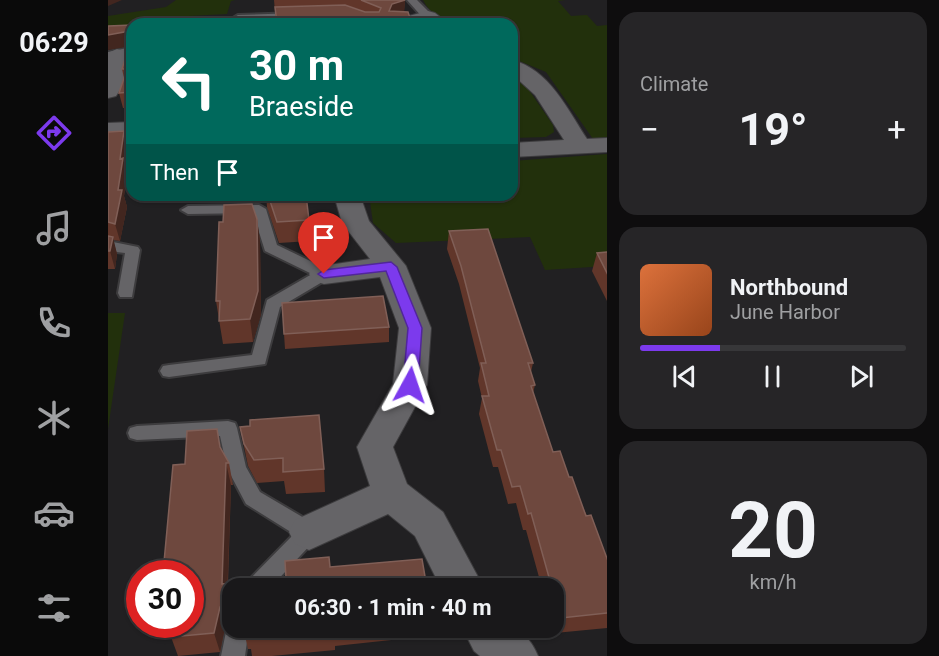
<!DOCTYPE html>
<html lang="en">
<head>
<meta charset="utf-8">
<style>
	body { margin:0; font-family:Roboto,sans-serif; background:#262527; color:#f1f3f6; height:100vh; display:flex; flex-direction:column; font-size:22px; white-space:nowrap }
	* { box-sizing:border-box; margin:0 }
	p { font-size:20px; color:#9fa0a2 }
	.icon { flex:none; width:33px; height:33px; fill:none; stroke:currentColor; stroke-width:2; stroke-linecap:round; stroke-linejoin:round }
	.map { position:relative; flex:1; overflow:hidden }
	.side { display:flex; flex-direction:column; gap:12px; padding:12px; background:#0e0d0e; width:332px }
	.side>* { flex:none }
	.banner { position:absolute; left:18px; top:18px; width:392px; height:183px; border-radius:18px; box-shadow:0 2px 4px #0004,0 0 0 2px #373739; background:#00695c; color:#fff; overflow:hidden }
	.speed { position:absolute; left:18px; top:560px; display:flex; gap:12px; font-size:30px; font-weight:700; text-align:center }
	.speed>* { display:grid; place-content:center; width:78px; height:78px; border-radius:50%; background:#19181a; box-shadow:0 2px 4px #0004,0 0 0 2px #373739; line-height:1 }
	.speed .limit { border:9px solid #d22; background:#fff; color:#111 }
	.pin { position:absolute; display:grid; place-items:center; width:51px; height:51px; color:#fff; margin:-62px -26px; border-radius:50% 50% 50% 0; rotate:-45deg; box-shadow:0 0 6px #0007 }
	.pin .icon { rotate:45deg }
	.me { position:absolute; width:66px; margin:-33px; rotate:5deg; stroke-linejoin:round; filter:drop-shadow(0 0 4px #0008) }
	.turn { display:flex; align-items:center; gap:21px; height:126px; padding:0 24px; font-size:27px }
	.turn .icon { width:78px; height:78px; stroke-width:2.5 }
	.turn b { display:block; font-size:42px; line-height:51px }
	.then { display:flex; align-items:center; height:57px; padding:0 24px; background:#0003; gap:12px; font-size:22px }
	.big { font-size:45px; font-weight:700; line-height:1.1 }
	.side .card { flex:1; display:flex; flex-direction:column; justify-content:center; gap:9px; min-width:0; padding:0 21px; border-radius:18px; background:#262527 }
	.side .dial { align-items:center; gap:0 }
	.dial b { font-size:78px; line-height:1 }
	.song { display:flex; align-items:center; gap:18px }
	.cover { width:72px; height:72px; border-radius:9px; background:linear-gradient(135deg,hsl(20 70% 55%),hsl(20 70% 35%)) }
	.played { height:6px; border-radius:3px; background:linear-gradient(90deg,#7c3aed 30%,#373739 30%) }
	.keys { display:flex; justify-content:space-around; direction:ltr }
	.heat { display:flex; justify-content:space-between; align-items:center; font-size:33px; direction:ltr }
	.trip { position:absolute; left:114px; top:578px; width:342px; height:60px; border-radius:18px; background:#19181a; box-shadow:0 2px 4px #0004,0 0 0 2px #373739; font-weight:700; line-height:60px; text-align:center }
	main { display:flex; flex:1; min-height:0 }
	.menu { display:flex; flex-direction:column; width:108px; justify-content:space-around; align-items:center; background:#0a0a0a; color:#9fa0a2 }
	.menu .icon { width:42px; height:42px }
	.menu .current { color:#7c3aed }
	.menu b { font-size:27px; color:#f1f3f6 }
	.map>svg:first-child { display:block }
	.green { fill:#22300c }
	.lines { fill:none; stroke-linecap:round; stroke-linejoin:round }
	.lane-casing { stroke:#3d3c3e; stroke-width:4 }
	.street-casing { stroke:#3d3c3e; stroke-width:2 }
	.lane { fill:#656467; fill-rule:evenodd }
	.street { fill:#656467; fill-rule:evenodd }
	.wall { fill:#61362a }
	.shaded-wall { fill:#42261f }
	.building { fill:#6e483e; stroke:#805f57; stroke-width:1.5 }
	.route { fill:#7c3aed; stroke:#51269a; stroke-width:1.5 }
</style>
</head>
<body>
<main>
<nav class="menu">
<b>06:29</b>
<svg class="icon current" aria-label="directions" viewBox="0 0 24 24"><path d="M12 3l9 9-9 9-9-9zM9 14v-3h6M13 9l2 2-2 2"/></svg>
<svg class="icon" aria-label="music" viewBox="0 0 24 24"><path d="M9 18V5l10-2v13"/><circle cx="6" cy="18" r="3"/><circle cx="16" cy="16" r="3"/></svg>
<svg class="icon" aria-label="phone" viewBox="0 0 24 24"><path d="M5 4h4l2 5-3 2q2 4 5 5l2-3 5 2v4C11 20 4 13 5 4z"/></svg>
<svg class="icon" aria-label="climate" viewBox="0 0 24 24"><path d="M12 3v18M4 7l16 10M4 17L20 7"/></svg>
<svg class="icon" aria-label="car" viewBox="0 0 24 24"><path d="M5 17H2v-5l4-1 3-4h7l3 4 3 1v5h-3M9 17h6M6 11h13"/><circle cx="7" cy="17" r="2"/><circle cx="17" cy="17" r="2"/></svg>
<svg class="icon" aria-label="filters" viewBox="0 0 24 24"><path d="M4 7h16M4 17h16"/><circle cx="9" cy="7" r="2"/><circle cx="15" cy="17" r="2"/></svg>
</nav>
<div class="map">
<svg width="500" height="656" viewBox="0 0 500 656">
	<rect width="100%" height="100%" fill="#212022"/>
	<path class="green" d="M 68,0 L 127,0 L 123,1 L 119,14 L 44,18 L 24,24 L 24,26 L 0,29 L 0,16 L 58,7 Z
		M 315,0 L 457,0 L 450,1 L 463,16 L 479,15 L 489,26 L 499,25 L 499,138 L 485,139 L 438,72 L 404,58 L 404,24 C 374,24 331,32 315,0 Z
		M 404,72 L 414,80 L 445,125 L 446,132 L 438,137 L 404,138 Z
		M 499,154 L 499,266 L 437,270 L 422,237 L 288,243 L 265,223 L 261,195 L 404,195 L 404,161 Z
		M 0,313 L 17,313 L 0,429 Z"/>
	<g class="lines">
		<g class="lane-casing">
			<path id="lane" d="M 299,0 L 309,0 L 324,15 L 324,19 L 316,19 Z
				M 189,13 L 193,14 L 193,18 L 130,21 L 125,18 L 130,15 Z
				M 109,19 L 113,20 L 113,24 L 51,24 L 56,21 Z
				M 24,47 L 24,53 L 0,58 L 0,52 Z
				M 151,205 L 158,209 L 169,245 L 221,270 L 224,274 L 221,278 L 172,307 L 157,364 L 61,377 L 55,376 L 52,371 L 55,366 L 61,365 L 144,355 L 159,300 L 204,274 L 157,251 L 145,213 L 80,214 L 73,210 L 80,206 Z
				M 0,241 L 30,247 L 32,250 L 24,297 L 12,297 L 10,293 L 17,253 L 0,251 Z
				M 120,421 L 127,423 L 129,428 L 138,467 L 152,492 L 208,525 L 211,532 L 208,539 L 162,588 L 137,588 L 140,581 L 186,534 L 138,504 L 119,468 L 112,436 L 29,440 L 22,438 L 20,433 L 22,428 L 29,426 Z
				M 124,618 L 124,627 L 141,627 L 137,656 L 113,656 L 119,627 Z"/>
		</g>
		<g class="street-casing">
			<path id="street" d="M 320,11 L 327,13 L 341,24 L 282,24 L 285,20 Z
				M 9,49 L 16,51 C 25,64 16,84 8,96 L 0,98 L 0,53 Z
				M 404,60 C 441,69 460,110 479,139 L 500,138 L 500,152 L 404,157 L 404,143 L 456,140 L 427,95 L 404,74 Z
				M 24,122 L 24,136 L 0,137 L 0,123 Z
				M 226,195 L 252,195 L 261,221 L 298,266 L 323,328 L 319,385 L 285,447 L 299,484 L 335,512 L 376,588 L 333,588 L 307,536 L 280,514 L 201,550 L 187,544 L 181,532 L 187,520 L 262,486 L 249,447 L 285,384 L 291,328 L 272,277 L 216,284 L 206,281 L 201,274 L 206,267 L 262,259 L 234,223 Z
				M 354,627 C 389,627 415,619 430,656 L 372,656 L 366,651 Z"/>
		</g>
		<use href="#lane" class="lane"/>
		<use href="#street" class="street"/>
	</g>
	<path class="wall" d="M 166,0 L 297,0 L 296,11 L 303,21 L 313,24 L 168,24 Z
		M 24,25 L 24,108 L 15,108 L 11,93 L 16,78 L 14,69 L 19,53 Z
		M 16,131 L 20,148 L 17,166 L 19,175 L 16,196 L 19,207 L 12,241 L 5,240 L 9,254 L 7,269 L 0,269 L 0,132 Z
		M 158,195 L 198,195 L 202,241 L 171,243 L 159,207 Z
		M 149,219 L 152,241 L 153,314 L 145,342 L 115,344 L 108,301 Z
		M 341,231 L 425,363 L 423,372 L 427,385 L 425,393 L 445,452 L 461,477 L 500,561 L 500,628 L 447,633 L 445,627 L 446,588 L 434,588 L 418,530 L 415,530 L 408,503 L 400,504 L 390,467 L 385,467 L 371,414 L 374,398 L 370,381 L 372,368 L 351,284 L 339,249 Z
		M 500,252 L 500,303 L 484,271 L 489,253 Z
		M 281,327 L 281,342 L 177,349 L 176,334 Z
		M 132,427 L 216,469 L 217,492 L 178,494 L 176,481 L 149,483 L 140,466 Z
		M 112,447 L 121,463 L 125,485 L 123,485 L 120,583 L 178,578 L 222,567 L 314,559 L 124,588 L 124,618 L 124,616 L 117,627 L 112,652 L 70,656 L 63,637 L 77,464 Z
		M 136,627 L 322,627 L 321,636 L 227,646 L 227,650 L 164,656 L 144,656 L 143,649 L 140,649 L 136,631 Z"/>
	<path class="shaded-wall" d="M 0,0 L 14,0 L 0,6 Z
		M 297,0 L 296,15 L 281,11 L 284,4 Z
		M 22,31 L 24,46 L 0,50 L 0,35 Z
		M 16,131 L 20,148 L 17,166 L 19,175 L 16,196 L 19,207 L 12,241 L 7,224 L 12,159 Z
		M 149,219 L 152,241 L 153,314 L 145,342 L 142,319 Z
		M 5,237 L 9,254 L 7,269 L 2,251 Z
		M 118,463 L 123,485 L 119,598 L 124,616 L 117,627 L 112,652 L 106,633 L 114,584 Z"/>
	<path class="building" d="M 253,0 L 297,0 L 284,4 L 281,11 L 300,12 L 303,21 L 313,24 L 214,24 L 203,21 L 203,24 L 169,24 L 167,7 L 237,5 L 257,12 L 271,12 L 273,8 Z
		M 24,25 L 24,92 L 11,93 L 19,69 L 14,69 L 19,53 L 18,41 L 23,38 L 22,31 L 0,35 L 0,26 Z
		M 16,131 L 12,159 L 15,158 L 10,190 L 14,190 L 7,224 L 0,222 L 0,132 Z
		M 160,195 L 198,195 L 201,220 L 169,222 Z
		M 144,204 L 149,219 L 150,291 L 142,319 L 111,321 L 112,301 L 108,301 L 111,222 L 115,222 L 116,205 Z
		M 380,229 L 425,363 L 420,363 L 427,385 L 423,386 L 445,452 L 452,451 L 461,477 L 464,477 L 478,516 L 483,515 L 500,561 L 500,613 L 453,618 L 446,592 L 446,588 L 444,588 L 423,513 L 420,514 L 412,486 L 404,487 L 393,450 L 389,450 L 374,396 L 381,396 L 373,363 L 378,363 L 353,266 L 341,231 Z
		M 0,236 L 5,237 L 2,251 L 0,251 Z
		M 500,252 L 500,275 L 489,253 Z
		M 275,296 L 281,327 L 176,334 L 174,303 Z
		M 211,415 L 216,469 L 175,472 L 175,458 L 146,460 L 136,444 L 132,427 L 142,426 L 142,420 Z
		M 109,429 L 112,447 L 121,463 L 118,463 L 114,584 L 178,578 L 177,561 L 221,557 L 222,567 L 314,559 L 319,588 L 124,588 L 124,606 L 122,606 L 122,599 L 119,596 L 112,607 L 106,633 L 63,637 L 64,624 L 82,624 L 82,573 L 55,573 L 65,465 L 77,464 L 79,431 Z
		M 136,627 L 228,627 L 226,627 L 227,631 L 140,639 L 141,630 L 136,631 Z"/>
	<path class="route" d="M 283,262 L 289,267 L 314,328 L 310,385 L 307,389 L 297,389 L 295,385 L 300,328 L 278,271 L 216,278 L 210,274 L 216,270 Z"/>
</svg>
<div class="speed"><div class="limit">30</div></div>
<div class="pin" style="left:216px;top:274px;background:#d93025"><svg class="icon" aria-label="arrive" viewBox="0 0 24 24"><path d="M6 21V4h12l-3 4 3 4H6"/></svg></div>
<svg class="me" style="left:302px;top:385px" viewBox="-20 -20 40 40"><path d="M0-17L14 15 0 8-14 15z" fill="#7c3aed" stroke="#fff" stroke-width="4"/></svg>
<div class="trip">06:30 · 1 min · 40 m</div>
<div class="banner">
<div class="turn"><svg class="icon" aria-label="left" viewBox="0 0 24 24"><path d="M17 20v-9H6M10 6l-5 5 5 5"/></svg><div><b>30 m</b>Braeside</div></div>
<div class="then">Then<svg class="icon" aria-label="arrive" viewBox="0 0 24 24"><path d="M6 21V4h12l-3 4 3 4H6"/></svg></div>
</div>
</div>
<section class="side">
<div class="card"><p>Climate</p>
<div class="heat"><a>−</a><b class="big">19°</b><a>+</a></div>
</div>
<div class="card">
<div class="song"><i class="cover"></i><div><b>Northbound</b><p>June Harbor</p></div></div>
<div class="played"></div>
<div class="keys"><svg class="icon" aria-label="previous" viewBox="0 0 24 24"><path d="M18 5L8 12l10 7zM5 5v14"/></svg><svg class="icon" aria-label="pause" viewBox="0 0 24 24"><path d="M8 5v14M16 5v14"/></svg><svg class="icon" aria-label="next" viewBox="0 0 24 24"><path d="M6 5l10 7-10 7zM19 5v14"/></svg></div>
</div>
<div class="card dial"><b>20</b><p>km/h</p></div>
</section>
</main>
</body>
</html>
